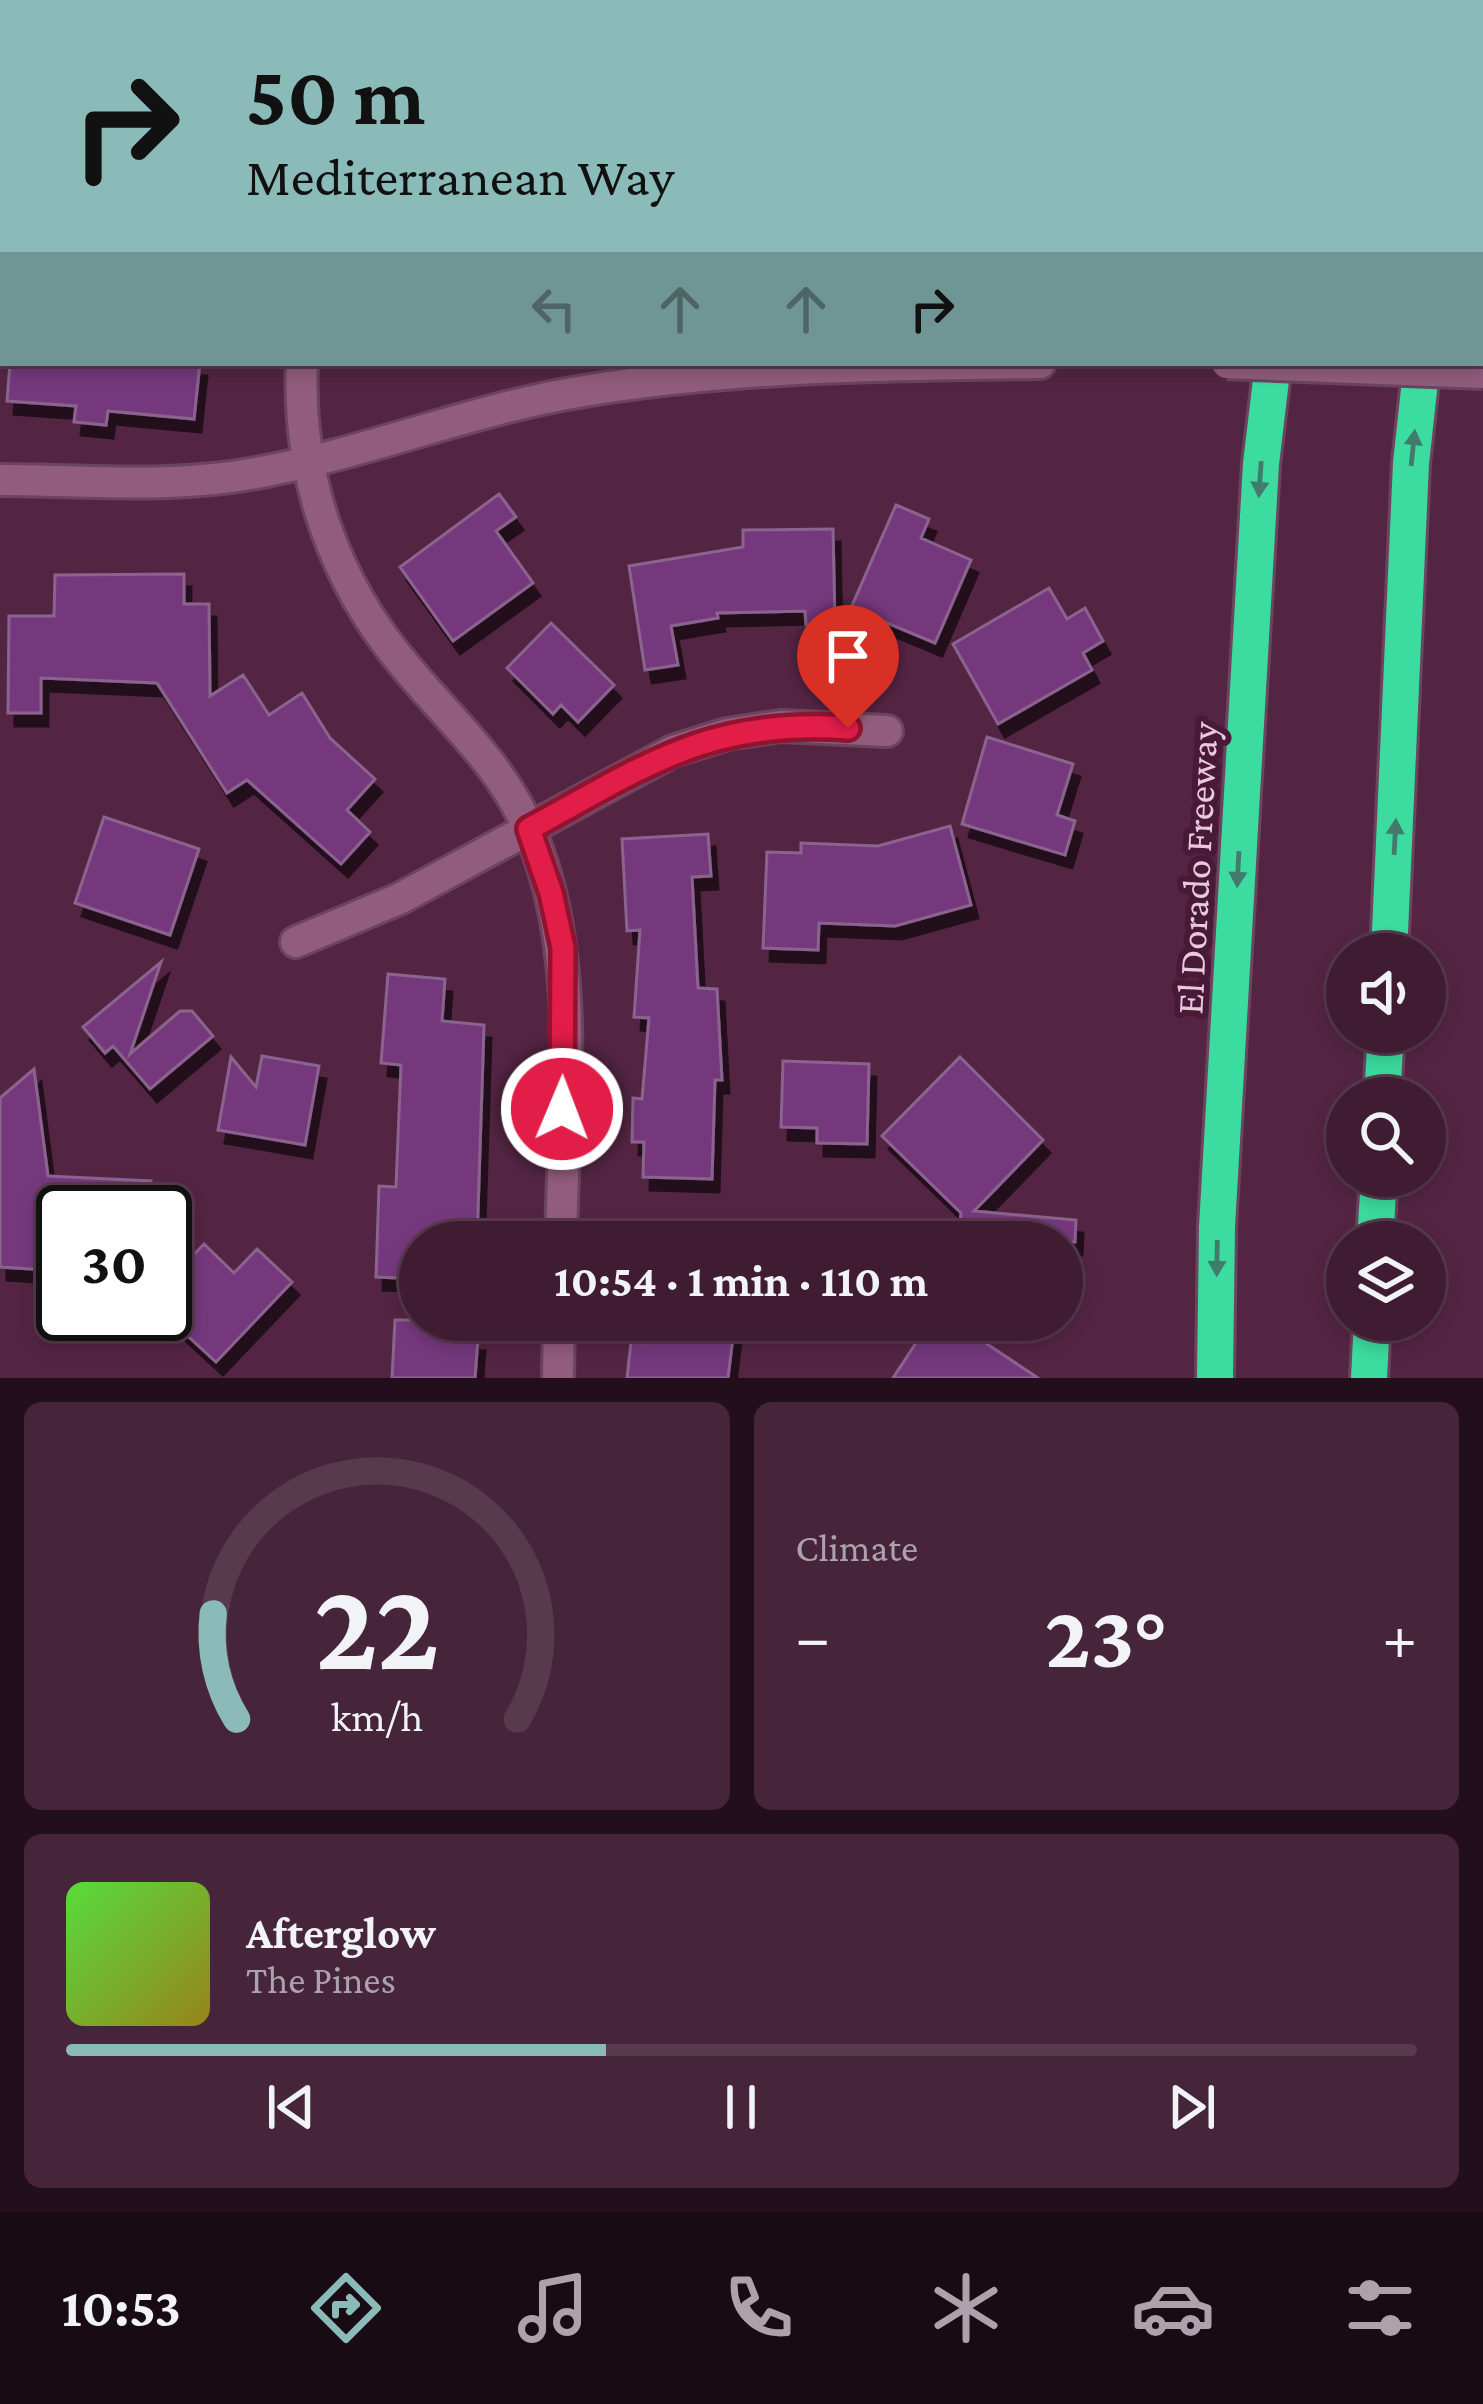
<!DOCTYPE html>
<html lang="en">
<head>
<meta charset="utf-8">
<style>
	body { margin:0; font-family:"Crimson Pro",serif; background:#46253a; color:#f1f3f6; height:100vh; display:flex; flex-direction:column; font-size:45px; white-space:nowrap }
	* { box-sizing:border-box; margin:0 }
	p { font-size:39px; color:#ada1ac }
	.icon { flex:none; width:66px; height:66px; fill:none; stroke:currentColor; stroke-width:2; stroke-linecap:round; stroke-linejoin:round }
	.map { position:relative; height:1378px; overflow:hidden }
	.drawer { display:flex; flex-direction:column; gap:24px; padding:24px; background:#230f1c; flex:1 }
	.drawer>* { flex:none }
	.hud { position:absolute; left:0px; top:0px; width:1485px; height:366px; box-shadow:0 6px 18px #0003,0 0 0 3px #583a4d; background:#8bbbb9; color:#111; overflow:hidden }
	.tools { position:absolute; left:1326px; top:933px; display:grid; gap:24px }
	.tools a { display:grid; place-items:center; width:120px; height:120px; border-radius:50%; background:#3f1c32; box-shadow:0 6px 18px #0003,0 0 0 3px #583a4d; font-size:60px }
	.speed { position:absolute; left:36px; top:1185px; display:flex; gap:24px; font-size:60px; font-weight:700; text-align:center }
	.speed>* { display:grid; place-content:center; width:156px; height:156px; border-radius:50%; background:#3f1c32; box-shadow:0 6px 18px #0003,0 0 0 3px #583a4d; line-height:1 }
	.speed .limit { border:6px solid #111; border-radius:18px; background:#fff; color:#111 }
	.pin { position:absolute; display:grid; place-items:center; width:102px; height:102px; color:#fff; margin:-123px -51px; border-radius:50% 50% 50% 0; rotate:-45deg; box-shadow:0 0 12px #0007 }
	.pin .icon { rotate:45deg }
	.me { position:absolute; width:132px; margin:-66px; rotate:1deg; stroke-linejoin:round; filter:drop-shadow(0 0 9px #0008) }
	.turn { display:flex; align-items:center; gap:42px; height:252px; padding:0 48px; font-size:54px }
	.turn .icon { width:156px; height:156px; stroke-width:2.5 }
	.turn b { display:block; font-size:84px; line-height:102px }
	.lanes { display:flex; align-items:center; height:114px; padding:0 48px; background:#0003; justify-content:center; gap:60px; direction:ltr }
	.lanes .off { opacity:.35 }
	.big { font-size:90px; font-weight:700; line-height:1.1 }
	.drawer .tile { flex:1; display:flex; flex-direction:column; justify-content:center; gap:18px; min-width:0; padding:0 42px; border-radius:18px; background:#46253a }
	.drawer .dial { align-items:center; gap:0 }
	.dial svg { height:312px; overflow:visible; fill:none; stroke:#583a4d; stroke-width:7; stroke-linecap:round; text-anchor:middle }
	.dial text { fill:#f1f3f6; stroke:none }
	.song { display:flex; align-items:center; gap:36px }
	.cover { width:144px; height:144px; border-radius:18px; background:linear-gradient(135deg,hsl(110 70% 55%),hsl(50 70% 35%)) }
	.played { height:12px; border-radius:6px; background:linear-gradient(90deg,#8bbbb9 40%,#583a4d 40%) }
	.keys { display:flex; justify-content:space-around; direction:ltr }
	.heat { display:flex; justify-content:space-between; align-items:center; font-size:66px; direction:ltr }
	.drawer .tiles { flex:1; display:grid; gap:24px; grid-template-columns:1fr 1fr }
	.tile:last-child { grid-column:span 2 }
	.trip { position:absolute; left:399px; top:1221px; width:684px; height:120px; border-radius:60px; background:#3f1c32; box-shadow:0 6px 18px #0003,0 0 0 3px #583a4d; font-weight:700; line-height:120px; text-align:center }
	.menu { display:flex; height:192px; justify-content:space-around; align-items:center; background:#190b14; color:#ada1ac }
	.menu .icon { width:84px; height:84px }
	.menu .current { color:#8bbbb9 }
	.menu b { font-size:54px; color:#f1f3f6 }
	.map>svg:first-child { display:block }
	.building { fill:#75387d; stroke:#8b638f; stroke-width:3; filter:url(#shadow) }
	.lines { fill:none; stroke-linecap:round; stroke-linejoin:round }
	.minor-casing { stroke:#6c445e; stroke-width:36 }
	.tertiary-casing { stroke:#6c445e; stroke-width:36 }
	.motorway-casing { stroke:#6c445e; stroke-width:42 }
	.minor { stroke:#925d7d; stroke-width:30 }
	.tertiary { stroke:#925d7d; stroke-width:30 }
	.motorway { stroke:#3cdca0; stroke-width:36 }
	.tertiary-bridge-casing { stroke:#6c445e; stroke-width:36; stroke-linecap:butt }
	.tertiary-bridge { stroke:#925d7d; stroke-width:30 }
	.oneway { fill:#427b6c }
	.route-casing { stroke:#92132f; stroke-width:30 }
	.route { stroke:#e11d48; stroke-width:21 }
	.labels { text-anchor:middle; stroke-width:12; stroke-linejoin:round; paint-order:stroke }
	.street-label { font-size:39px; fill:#e8cadb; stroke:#481a38 }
</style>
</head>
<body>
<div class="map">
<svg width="1483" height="1378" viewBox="0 0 1483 1378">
	<defs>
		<filter id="shadow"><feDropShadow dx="7" dy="13" stdDeviation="0" flood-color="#0009"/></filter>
	</defs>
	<rect width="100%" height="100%" fill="#542543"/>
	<path class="building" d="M 10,363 L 200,363 L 194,419 L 108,411 L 106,425 L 74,422 L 76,406 L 7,401 Z
		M 499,494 L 516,517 L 496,531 L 533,583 L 453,641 L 400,567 Z
		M 896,505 L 929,519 L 921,538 L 971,560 L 935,643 L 851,608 Z
		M 833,529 L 835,625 L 806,625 L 805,611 L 717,613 L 718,618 L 671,626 L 678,665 L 645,670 L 629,566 L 743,547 L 743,530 Z
		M 184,574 L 184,604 L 209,604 L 210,696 L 243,675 L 269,715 L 302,693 L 330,738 L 375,779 L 347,810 L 370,832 L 341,864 L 247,780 L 227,793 L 157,683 L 41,678 L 41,713 L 8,713 L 9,616 L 54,616 L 55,575 Z
		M 1049,588 L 1067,619 L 1085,608 L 1103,641 L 1083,653 L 1092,670 L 998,724 L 953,644 Z
		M 551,623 L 614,685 L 578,722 L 561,705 L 553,714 L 507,668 Z
		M 987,737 L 1073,764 L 1057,815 L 1075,821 L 1065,855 L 962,824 Z
		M 104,817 L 199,849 L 170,935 L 75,903 Z
		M 950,826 L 971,905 L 895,926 L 819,923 L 818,950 L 763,948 L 767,852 L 801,853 L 801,843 L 878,846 Z
		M 708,834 L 711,876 L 692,877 L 698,988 L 717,989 L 722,1080 L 715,1080 L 712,1179 L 643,1177 L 644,1142 L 632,1142 L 633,1098 L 642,1099 L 649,1018 L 634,1017 L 640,930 L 627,931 L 622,839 Z
		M 161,962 L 130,1054 L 180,1011 L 192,1011 L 213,1036 L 150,1089 L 113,1046 L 105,1053 L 83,1027 Z
		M 388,974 L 445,979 L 442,1021 L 484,1025 L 477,1242 L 420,1242 L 420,1279 L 376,1277 L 379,1186 L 396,1187 L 401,1065 L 381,1063 Z
		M 262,1056 L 319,1066 L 305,1145 L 218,1130 L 231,1057 L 256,1087 Z
		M 960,1057 L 1043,1140 L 974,1211 L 1076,1220 L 1075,1242 L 958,1242 L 961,1213 L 882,1136 Z
		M 783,1061 L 869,1064 L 867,1144 L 817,1143 L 817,1128 L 781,1127 Z
		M 34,1069 L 48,1176 L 151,1181 L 149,1212 L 63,1212 L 63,1271 L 0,1267 L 0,1098 Z
		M 204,1244 L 234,1273 L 257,1249 L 292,1282 L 216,1362 L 165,1315 L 165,1284 Z
		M 395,1320 L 455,1320 L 454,1337 L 478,1338 L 475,1378 L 392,1378 Z
		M 645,1320 L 735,1320 L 728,1378 L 627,1378 L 631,1342 L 643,1343 Z
		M 931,1320 L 951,1320 L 1038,1378 L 893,1378 Z"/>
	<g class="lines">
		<g class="minor-casing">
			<path id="minor" d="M 470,0 L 473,3
				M 419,3 L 420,0
				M 931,3 L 937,0
				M 302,363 C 297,476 333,581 406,667 C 453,724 501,763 531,834 C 583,957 563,1110 561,1242
				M 296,942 L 399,899 L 673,751 L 727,734 L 781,726 L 887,731
				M 558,1378 L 559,1320"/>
		</g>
		<g class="tertiary-casing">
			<path id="tertiary" d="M 0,480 C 84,480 173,489 256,473 C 367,453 472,409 584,391 C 735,366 886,365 1040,363"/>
		</g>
		<g class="motorway-casing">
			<path id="motorway" d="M 1315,3 L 1316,0
				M 1461,3 L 1462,0
				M 1389,954 L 1411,463 L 1422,363
				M 1382,1098 L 1386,1032
				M 1375,1242 L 1379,1176
				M 1215,1378 L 1217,1227 L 1261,464 L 1273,363
				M 1369,1378 L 1372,1320"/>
		</g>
		<use href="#minor" class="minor"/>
		<use href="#tertiary" class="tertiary"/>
		<use href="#motorway" class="motorway"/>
		<g class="tertiary-bridge-casing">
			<path id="tertiary-bridge" d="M 1227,363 L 1483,373"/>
		</g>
		<use href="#tertiary-bridge" class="tertiary-bridge"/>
	</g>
	<defs><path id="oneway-solid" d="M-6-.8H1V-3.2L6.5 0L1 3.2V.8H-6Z" transform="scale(3)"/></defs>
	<g class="oneway">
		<use href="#oneway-solid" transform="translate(1413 448) rotate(-84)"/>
		<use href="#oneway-solid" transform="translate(1260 479) rotate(94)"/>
		<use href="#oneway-solid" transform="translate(1395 837) rotate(-87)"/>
		<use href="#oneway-solid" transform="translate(1238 869) rotate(93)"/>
		<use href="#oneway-solid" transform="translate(1217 1258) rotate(91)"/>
	</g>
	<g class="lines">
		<g class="route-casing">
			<path id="route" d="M 562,1109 L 563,948 L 551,893 L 529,829 C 645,766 710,718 848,728"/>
		</g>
		<use href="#route" class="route"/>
	</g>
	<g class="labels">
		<g class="street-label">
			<text transform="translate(1196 868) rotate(-87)" y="14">El Dorado Freeway</text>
		</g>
	</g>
</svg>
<div class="tools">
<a><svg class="icon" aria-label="sound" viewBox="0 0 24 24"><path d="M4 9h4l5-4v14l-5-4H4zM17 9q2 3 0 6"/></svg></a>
<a><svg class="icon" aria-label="search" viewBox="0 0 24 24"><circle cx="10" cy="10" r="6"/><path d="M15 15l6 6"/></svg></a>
<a><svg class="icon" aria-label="layers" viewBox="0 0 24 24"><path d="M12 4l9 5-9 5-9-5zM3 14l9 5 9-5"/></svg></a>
</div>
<div class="speed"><div class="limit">30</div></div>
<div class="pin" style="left:848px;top:728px;background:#d93025"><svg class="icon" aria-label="arrive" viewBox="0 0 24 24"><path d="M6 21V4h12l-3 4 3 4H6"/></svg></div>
<svg class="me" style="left:562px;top:1109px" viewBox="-20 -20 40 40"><circle r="17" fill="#e11d48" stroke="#fff" stroke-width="3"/><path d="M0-11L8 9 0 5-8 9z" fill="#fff"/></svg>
<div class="trip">10:54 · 1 min · 110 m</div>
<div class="hud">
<div class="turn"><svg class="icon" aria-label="right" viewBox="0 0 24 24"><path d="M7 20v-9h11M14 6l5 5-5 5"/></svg><div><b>50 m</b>Mediterranean Way</div></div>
<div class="lanes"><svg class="icon off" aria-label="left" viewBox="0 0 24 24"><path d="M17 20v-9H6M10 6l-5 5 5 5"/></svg><svg class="icon off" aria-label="ahead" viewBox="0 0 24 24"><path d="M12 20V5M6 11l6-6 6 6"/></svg><svg class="icon off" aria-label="ahead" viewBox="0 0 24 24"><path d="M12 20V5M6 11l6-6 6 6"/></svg><svg class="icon" aria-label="right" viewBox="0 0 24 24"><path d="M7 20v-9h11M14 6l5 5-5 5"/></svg></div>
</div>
</div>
<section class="drawer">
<div class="tiles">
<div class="tile dial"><svg viewBox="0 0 100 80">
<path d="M14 69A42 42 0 1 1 86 69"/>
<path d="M14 69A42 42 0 0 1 8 42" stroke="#8bbbb9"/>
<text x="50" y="56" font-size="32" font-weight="700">22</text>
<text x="50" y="72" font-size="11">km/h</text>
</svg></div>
<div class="tile"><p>Climate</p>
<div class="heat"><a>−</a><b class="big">23°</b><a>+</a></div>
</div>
<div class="tile">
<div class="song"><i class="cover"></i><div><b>Afterglow</b><p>The Pines</p></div></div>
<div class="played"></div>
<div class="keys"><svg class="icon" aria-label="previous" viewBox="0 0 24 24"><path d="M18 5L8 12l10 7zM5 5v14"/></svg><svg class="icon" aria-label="pause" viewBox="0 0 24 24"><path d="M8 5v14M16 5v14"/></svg><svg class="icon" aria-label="next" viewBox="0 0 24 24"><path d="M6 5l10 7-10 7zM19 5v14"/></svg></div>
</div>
</div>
</section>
<nav class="menu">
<b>10:53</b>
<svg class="icon current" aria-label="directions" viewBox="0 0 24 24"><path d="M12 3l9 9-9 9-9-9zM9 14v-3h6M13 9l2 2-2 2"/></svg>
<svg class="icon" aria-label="music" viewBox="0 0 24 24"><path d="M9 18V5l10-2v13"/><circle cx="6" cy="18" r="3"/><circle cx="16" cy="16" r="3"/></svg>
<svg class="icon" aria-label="phone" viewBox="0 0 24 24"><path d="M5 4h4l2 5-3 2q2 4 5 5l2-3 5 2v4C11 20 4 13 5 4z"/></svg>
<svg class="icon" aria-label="climate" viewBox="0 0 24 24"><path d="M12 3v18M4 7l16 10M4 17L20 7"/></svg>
<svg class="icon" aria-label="car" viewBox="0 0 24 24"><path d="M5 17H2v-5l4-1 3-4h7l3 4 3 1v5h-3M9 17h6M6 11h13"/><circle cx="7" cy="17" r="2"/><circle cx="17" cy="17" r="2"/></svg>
<svg class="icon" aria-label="filters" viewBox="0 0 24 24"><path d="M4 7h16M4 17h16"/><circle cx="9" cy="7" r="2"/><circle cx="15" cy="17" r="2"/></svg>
</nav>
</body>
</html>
